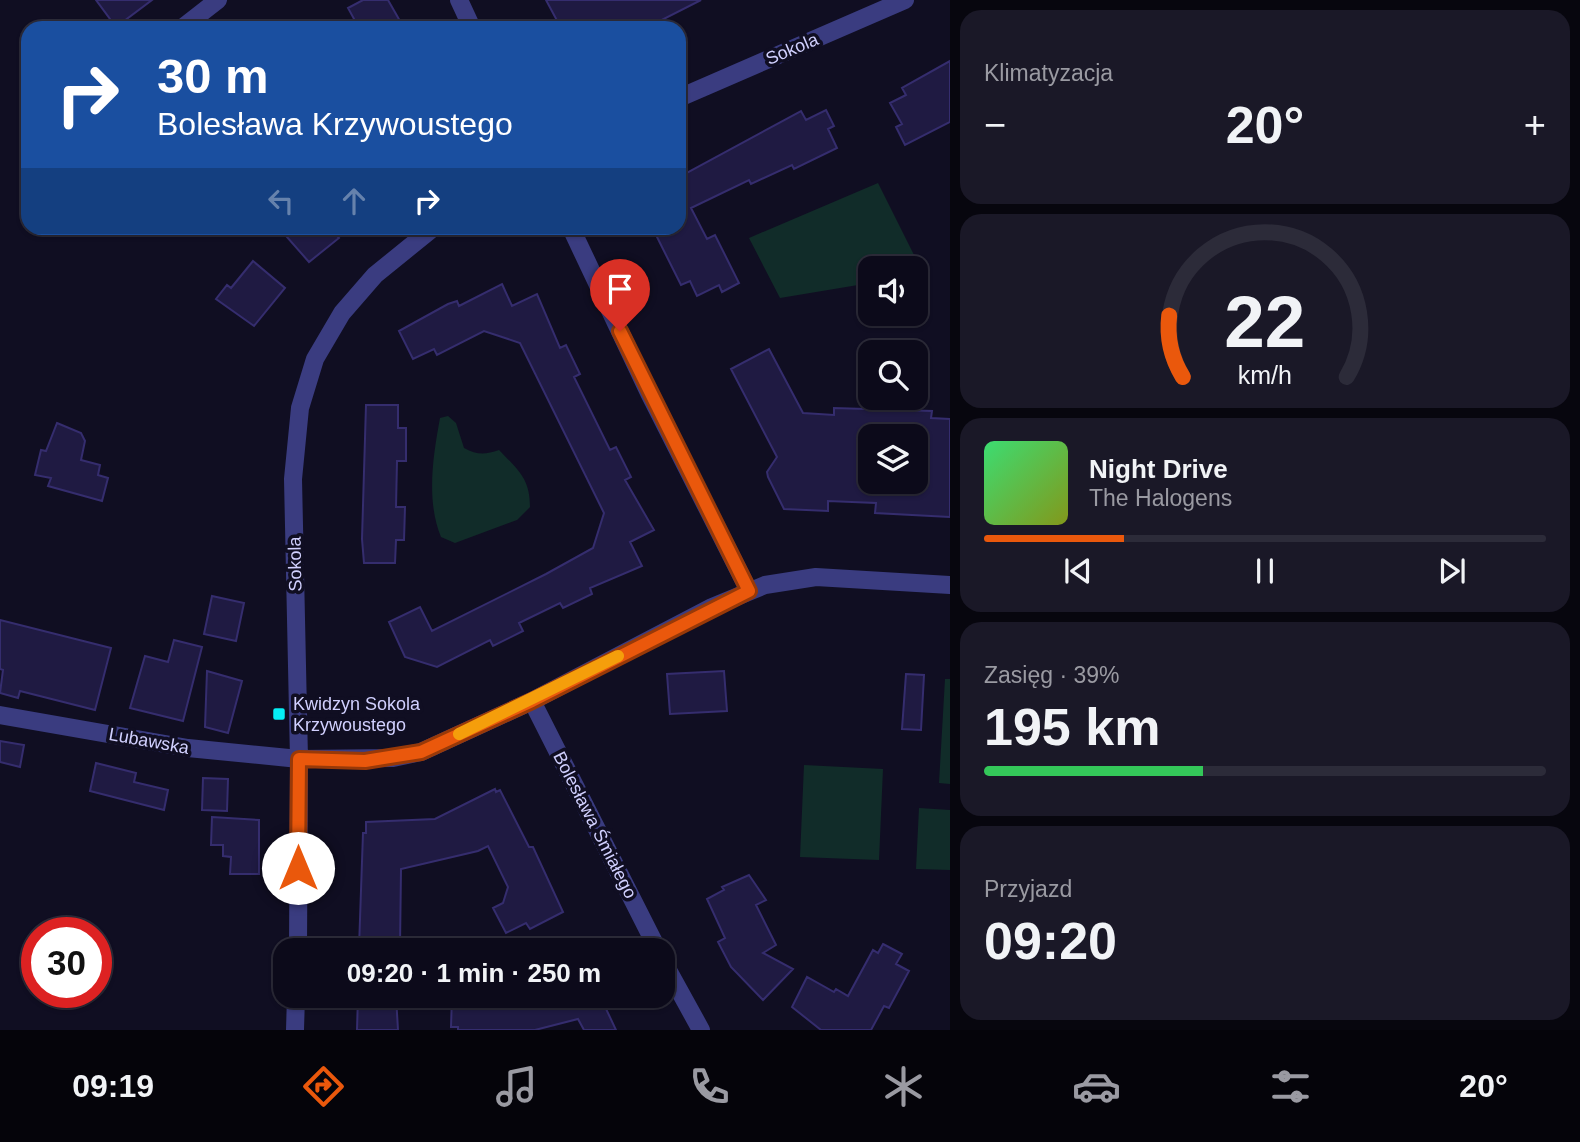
<!DOCTYPE html>
<html lang="pl">
<head>
<meta charset="utf-8">
<style>
	body { margin:0; font-family:Arial,sans-serif; background:#1a1827; color:#f1f3f6; height:100vh; display:flex; flex-direction:column; font-size:26px; white-space:nowrap }
	* { box-sizing:border-box; margin:0 }
	p { font-size:23px; color:#9a9aa2 }
	.icon { flex:none; width:38px; height:38px; fill:none; stroke:currentColor; stroke-width:2; stroke-linecap:round; stroke-linejoin:round }
	.map { position:relative; flex:1; overflow:hidden }
	.panel { display:flex; flex-direction:column; gap:10px; padding:10px; background:#07060e; width:630px }
	.panel>* { flex:none }
	.banner { position:absolute; left:21px; top:21px; width:665px; height:214px; border-radius:21px; box-shadow:0 2px 5px #0004,0 0 0 2px #2c2b39; background:#1a4fa0; color:#fff; overflow:hidden }
	.buttons { position:absolute; left:858px; top:256px; display:grid; gap:14px }
	.buttons a { display:grid; place-items:center; width:70px; height:70px; border-radius:14px; background:#0c0a1a; box-shadow:0 2px 5px #0004,0 0 0 2px #2c2b39; font-size:35px }
	.speed { position:absolute; left:21px; top:917px; display:flex; gap:14px; font-size:35px; font-weight:700; text-align:center }
	.speed>* { display:grid; place-content:center; width:91px; height:91px; border-radius:50%; background:#0c0a1a; box-shadow:0 2px 5px #0004,0 0 0 2px #2c2b39; line-height:1 }
	.speed .limit { border:10px solid #d22; background:#fff; color:#111 }
	.pin { position:absolute; display:grid; place-items:center; width:60px; height:60px; color:#fff; margin:-72px -30px; border-radius:50% 50% 50% 0; rotate:-45deg; box-shadow:0 0 7px #0007 }
	.pin .icon { rotate:45deg }
	.me { position:absolute; width:77px; margin:-38px; rotate:0deg; stroke-linejoin:round; filter:drop-shadow(0 0 5px #0008) }
	.turn { display:flex; align-items:center; gap:24px; height:147px; padding:0 21px; font-size:32px }
	.turn .icon { width:91px; height:91px; stroke-width:2.5 }
	.turn b { display:block; font-size:49px; line-height:60px }
	.lanes { display:flex; align-items:center; height:66px; padding:0 21px; background:#0003; justify-content:center; gap:35px; direction:ltr }
	.lanes .off { opacity:.35 }
	.big { font-size:52px; font-weight:700; line-height:1.1 }
	.panel .widget { flex:1; display:flex; flex-direction:column; justify-content:center; gap:10px; min-width:0; padding:0 24px; border-radius:21px; background:#1a1827 }
	.panel .dial { align-items:center; gap:0 }
	.dial svg { height:182px; overflow:visible; fill:none; stroke:#2c2b39; stroke-width:7; stroke-linecap:round; text-anchor:middle }
	.dial text { fill:#f1f3f6; stroke:none }
	.song { display:flex; align-items:center; gap:21px }
	.cover { width:84px; height:84px; border-radius:10px; background:linear-gradient(135deg,hsl(140 70% 55%),hsl(70 70% 35%)) }
	.played { height:7px; border-radius:4px; background:linear-gradient(90deg,#ea580c 25%,#2c2b39 25%) }
	.keys { display:flex; justify-content:space-around; direction:ltr }
	.heat { display:flex; justify-content:space-between; align-items:center; font-size:38px; direction:ltr }
	.charge { height:10px; border-radius:5px; background:linear-gradient(90deg,#34c759 39%,#2c2b39 0) }
	.trip { position:absolute; left:273px; top:938px; width:402px; height:70px; border-radius:21px; background:#0c0a1a; box-shadow:0 2px 5px #0004,0 0 0 2px #2c2b39; font-weight:700; line-height:70px; text-align:center }
	.tab-bar { display:flex; height:112px; justify-content:space-around; align-items:center; background:#05040a; color:#9a9aa2 }
	.tab-bar .icon { width:49px; height:49px }
	.tab-bar .current { color:#ea580c }
	.tab-bar b { font-size:32px; color:#f1f3f6 }
	main { display:flex; flex:1; min-height:0 }
	.map>svg:first-child { display:block }
	.green { fill:#112c29 }
	.building { fill:#1f1a42; stroke:#352d6e; stroke-width:2; fill-rule:evenodd }
	.lines { fill:none; stroke-linecap:round; stroke-linejoin:round }
	.minor { stroke:#3a3c80; stroke-width:18 }
	.route-casing { stroke:#983908; stroke-width:18 }
	.route { stroke:#ea580c; stroke-width:12 }
	.slow { stroke:#f59e0b; stroke-width:12 }
	.poi-dot { fill:#05eef5; stroke:#100e22; stroke-width:2.5 }
	.labels { text-anchor:middle; stroke-width:7; stroke-linejoin:round; paint-order:stroke }
	.street-label { font-size:18px; fill:#d1d0fe; stroke:#100e22 }
	.poi-label { font-size:18px; fill:#d1d0fe; stroke:#100e22; text-anchor:start }
</style>
</head>
<body>
<main>
<div class="map">
<svg width="950" height="1030" viewBox="0 0 950 1030">
	<rect width="100%" height="100%" fill="#100e22"/>
	<path class="green" d="M 878,183 L 918,263 L 909,268 L 870,268 L 870,283 L 780,298 L 749,238 Z
		M 448,416 L 456,423 L 464,448 C 477,455 485,455 499,450 C 518,470 530,478 530,507 L 517,520 L 455,543 L 441,537 C 426,501 433,456 440,418 Z
		M 945,679 L 950,679 L 950,784 L 939,783 Z
		M 804,765 L 883,769 L 879,860 L 800,857 Z
		M 919,808 L 950,810 L 950,870 L 916,869 Z"/>
	<path class="building" d="M 96,0 L 152,0 L 116,27 Z
		M 363,0 L 388,0 L 404,28 L 359,28 L 348,8 Z
		M 546,0 L 701,0 L 646,28 L 561,28 Z
		M 950,61 L 950,122 L 905,145 L 896,127 L 902,124 L 890,103 L 906,95 L 902,88 Z
		M 826,110 L 834,126 L 828,129 L 837,148 L 794,169 L 792,165 L 751,184 L 749,180 L 691,208 L 707,239 L 715,235 L 739,283 L 722,292 L 719,285 L 697,296 L 690,281 L 681,285 L 656,235 L 670,228 L 679,228 L 679,177 L 801,111 L 806,120 Z
		M 279,228 L 330,228 L 339,238 L 309,262 Z
		M 253,261 L 285,288 L 254,326 L 216,299 L 227,285 L 231,288 Z
		M 502,284 L 512,306 L 537,294 L 560,348 L 566,345 L 580,374 L 574,377 L 610,450 L 616,447 L 631,477 L 625,480 L 654,530 L 630,542 L 642,566 L 590,588 L 592,594 L 563,608 L 560,603 L 519,623 L 523,631 L 493,646 L 490,640 L 437,667 L 405,657 L 389,622 L 420,607 L 432,631 L 546,574 L 593,548 L 604,513 L 520,343 L 484,331 L 437,355 L 434,349 L 413,359 L 399,331 L 448,304 L 457,301 L 459,306 Z
		M 769,349 L 803,413 L 834,415 L 834,408 L 932,411 L 931,418 L 950,419 L 950,517 L 875,513 L 876,503 L 828,501 L 828,511 L 784,509 L 768,477 L 767,472 L 777,457 L 731,369 ZM 870,436 L 915,436 L 915,481 L 870,481 Z
		M 366,405 L 398,405 L 398,428 L 406,428 L 406,461 L 397,461 L 396,507 L 405,507 L 404,540 L 396,540 L 395,563 L 364,563 L 362,539 Z
		M 57,423 L 81,433 L 85,441 L 81,460 L 100,465 L 98,475 L 108,478 L 102,501 L 48,486 L 51,478 L 35,475 L 41,450 L 46,451 Z
		M 212,596 L 244,603 L 236,641 L 204,634 Z
		M 0,620 L 111,648 L 95,710 L 20,691 L 18,698 L 0,693 L 3,670 L 0,669 Z
		M 174,640 L 202,647 L 183,721 L 130,708 L 145,656 L 168,662 Z
		M 207,671 L 242,681 L 228,733 L 205,727 Z
		M 724,671 L 727,711 L 670,714 L 667,674 Z
		M 906,674 L 924,675 L 921,730 L 902,729 Z
		M 0,741 L 24,745 L 20,767 L 0,762 Z
		M 96,763 L 136,773 L 134,782 L 168,790 L 164,810 L 90,791 Z
		M 203,778 L 228,779 L 227,811 L 202,810 Z
		M 495,789 L 496,792 L 500,790 L 529,847 L 533,847 L 563,912 L 530,929 L 526,923 L 506,933 L 493,908 L 503,903 L 508,887 L 488,846 L 478,851 L 401,869 L 400,946 L 359,948 L 363,833 L 366,833 L 366,822 L 435,819 Z
		M 212,817 L 259,820 L 259,874 L 230,874 L 231,857 L 223,856 L 223,845 L 211,845 Z
		M 749,875 L 766,900 L 756,905 L 776,945 L 763,953 L 793,969 L 763,1000 L 731,967 L 718,942 L 725,938 L 707,899 L 724,890 L 722,887 Z
		M 883,944 L 902,954 L 896,964 L 909,971 L 889,1008 L 884,1006 L 871,1030 L 821,1030 L 792,1007 L 807,977 L 834,992 L 836,989 L 848,996 L 873,950 L 878,953 Z
		M 358,996 L 396,996 L 398,1030 L 357,1030 Z
		M 452,996 L 600,996 L 616,1030 L 584,1030 L 578,1019 L 535,1030 L 458,1030 L 458,1027 L 451,1027 Z"/>
	<g class="lines">
		<path class="minor" d="M 459,0 L 472,28
			M 182,28 L 218,0
			M 679,98 L 905,0
			M 571,228 L 649,393 L 749,591
			M 532,701 L 658,950
			M 0,715 L 188,748 L 299,759 L 393,758 L 421,752 L 532,701 L 712,607 L 765,585 L 816,577 L 950,585
			M 298,950 L 299,759 L 293,479 L 300,408 L 315,359 L 342,313 L 375,275 L 433,228
			M 663,961 L 701,1030
			M 295,1030 L 296,996"/>
	</g>
	<g class="lines">
		<g class="route-casing">
			<path id="route" d="M 298,868 L 299,759 L 365,761 L 421,752 L 532,701 L 749,591 L 620,331"/>
		</g>
		<use href="#route" class="route"/>
		<path class="slow" d="M 459,734 L 618,656"/>
	</g>
	<rect class="poi-dot" x="272" y="707" width="14" height="14" rx="3.5"/>
	<g class="labels">
		<g class="street-label">
			<text transform="translate(792 49) rotate(-23)" y="6">Sokola</text>
			<text transform="translate(295 564) rotate(-91)" y="6">Sokola</text>
			<text transform="translate(149 741) rotate(10)" y="6">Lubawska</text>
			<text transform="translate(595 825) rotate(63)" y="6">Bolesława Śmiałego</text>
		</g>
		<g class="poi-label">
			<text x="293" y="710">Kwidzyn Sokola<tspan x="293" dy="21">Krzywoustego</tspan></text>
		</g>
	</g>
</svg>
<div class="buttons">
<a><svg class="icon" aria-label="sound" viewBox="0 0 24 24"><path d="M4 9h4l5-4v14l-5-4H4zM17 9q2 3 0 6"/></svg></a>
<a><svg class="icon" aria-label="search" viewBox="0 0 24 24"><circle cx="10" cy="10" r="6"/><path d="M15 15l6 6"/></svg></a>
<a><svg class="icon" aria-label="layers" viewBox="0 0 24 24"><path d="M12 4l9 5-9 5-9-5zM3 14l9 5 9-5"/></svg></a>
</div>
<div class="speed"><div class="limit">30</div></div>
<div class="pin" style="left:620px;top:331px;background:#d93025"><svg class="icon" aria-label="arrive" viewBox="0 0 24 24"><path d="M6 21V4h12l-3 4 3 4H6"/></svg></div>
<svg class="me" style="left:298px;top:868px" viewBox="-20 -20 40 40"><circle r="19" fill="#fff"/><path d="M0-13L10 11 0 6-10 11z" fill="#ea580c"/></svg>
<div class="trip">09:20 · 1 min · 250 m</div>
<div class="banner">
<div class="turn"><svg class="icon" aria-label="right" viewBox="0 0 24 24"><path d="M7 20v-9h11M14 6l5 5-5 5"/></svg><div><b>30 m</b>Bolesława Krzywoustego</div></div>
<div class="lanes"><svg class="icon off" aria-label="left" viewBox="0 0 24 24"><path d="M17 20v-9H6M10 6l-5 5 5 5"/></svg><svg class="icon off" aria-label="ahead" viewBox="0 0 24 24"><path d="M12 20V5M6 11l6-6 6 6"/></svg><svg class="icon" aria-label="right" viewBox="0 0 24 24"><path d="M7 20v-9h11M14 6l5 5-5 5"/></svg></div>
</div>
</div>
<section class="panel">
<div class="widget"><p>Klimatyzacja</p>
<div class="heat"><a>−</a><b class="big">20°</b><a>+</a></div>
</div>
<div class="widget dial"><svg viewBox="0 0 100 80">
<path d="M14 69A42 42 0 1 1 86 69"/>
<path d="M14 69A42 42 0 0 1 8 42" stroke="#ea580c"/>
<text x="50" y="56" font-size="32" font-weight="700">22</text>
<text x="50" y="72" font-size="11">km/h</text>
</svg></div>
<div class="widget">
<div class="song"><i class="cover"></i><div><b>Night Drive</b><p>The Halogens</p></div></div>
<div class="played"></div>
<div class="keys"><svg class="icon" aria-label="previous" viewBox="0 0 24 24"><path d="M18 5L8 12l10 7zM5 5v14"/></svg><svg class="icon" aria-label="pause" viewBox="0 0 24 24"><path d="M8 5v14M16 5v14"/></svg><svg class="icon" aria-label="next" viewBox="0 0 24 24"><path d="M6 5l10 7-10 7zM19 5v14"/></svg></div>
</div>
<div class="widget"><p>Zasięg · 39%</p><b class="big">195 km</b><div class="charge"></div></div>
<div class="widget"><p>Przyjazd</p><b class="big">09:20</b></div>
</section>
</main>
<nav class="tab-bar">
<b>09:19</b>
<svg class="icon current" aria-label="directions" viewBox="0 0 24 24"><path d="M12 3l9 9-9 9-9-9zM9 14v-3h6M13 9l2 2-2 2"/></svg>
<svg class="icon" aria-label="music" viewBox="0 0 24 24"><path d="M9 18V5l10-2v13"/><circle cx="6" cy="18" r="3"/><circle cx="16" cy="16" r="3"/></svg>
<svg class="icon" aria-label="phone" viewBox="0 0 24 24"><path d="M5 4h4l2 5-3 2q2 4 5 5l2-3 5 2v4C11 20 4 13 5 4z"/></svg>
<svg class="icon" aria-label="climate" viewBox="0 0 24 24"><path d="M12 3v18M4 7l16 10M4 17L20 7"/></svg>
<svg class="icon" aria-label="car" viewBox="0 0 24 24"><path d="M5 17H2v-5l4-1 3-4h7l3 4 3 1v5h-3M9 17h6M6 11h13"/><circle cx="7" cy="17" r="2"/><circle cx="17" cy="17" r="2"/></svg>
<svg class="icon" aria-label="filters" viewBox="0 0 24 24"><path d="M4 7h16M4 17h16"/><circle cx="9" cy="7" r="2"/><circle cx="15" cy="17" r="2"/></svg>
<b>20°</b>
</nav>
</body>
</html>
